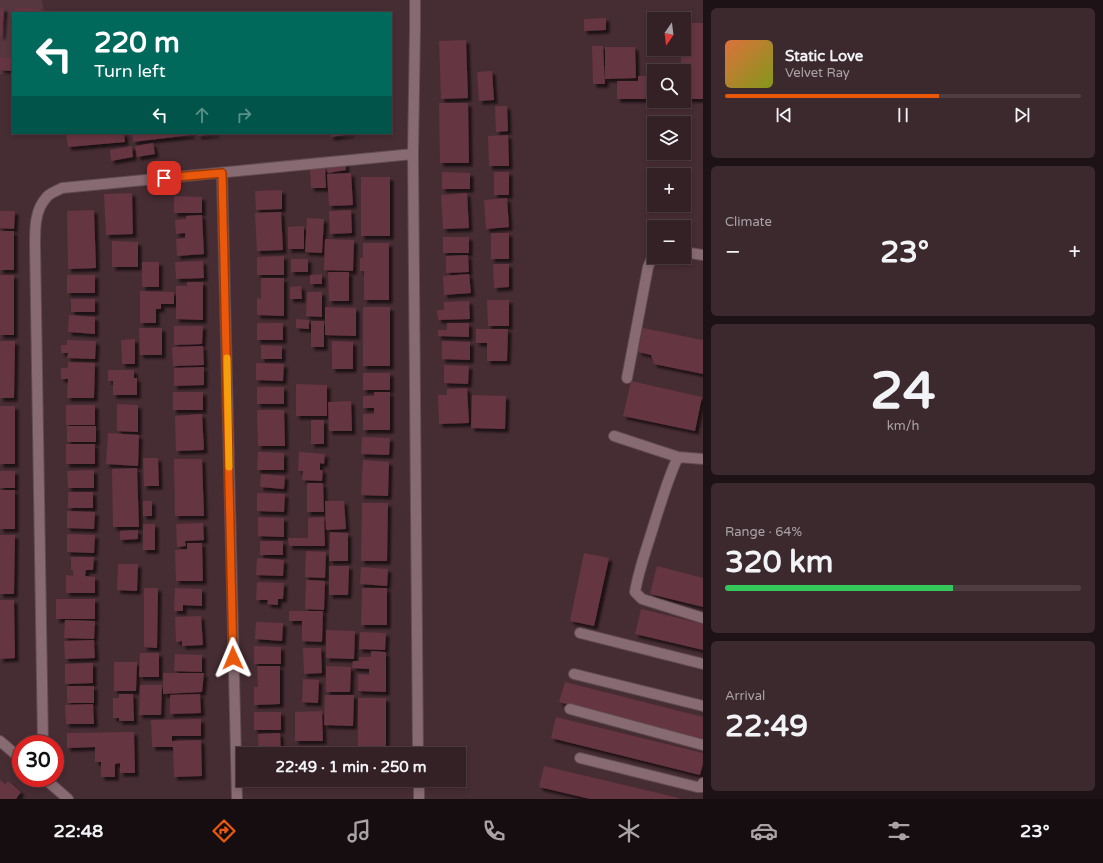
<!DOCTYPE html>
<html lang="en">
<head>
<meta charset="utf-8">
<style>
	body { margin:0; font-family:"Varela Round",sans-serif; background:#3c292e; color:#f1f3f6; height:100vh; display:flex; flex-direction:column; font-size:15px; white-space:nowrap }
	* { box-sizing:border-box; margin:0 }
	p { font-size:13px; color:#a9a3a7 }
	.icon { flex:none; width:22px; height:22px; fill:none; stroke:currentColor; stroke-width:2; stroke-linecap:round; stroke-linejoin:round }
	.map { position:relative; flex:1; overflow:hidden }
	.side { display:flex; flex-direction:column; gap:8px; padding:8px; background:#1d1215; width:400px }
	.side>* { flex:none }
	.guide { position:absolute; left:12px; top:12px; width:380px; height:122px; border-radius:0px; box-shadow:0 2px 6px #0003,0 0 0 1px #4e3e43; background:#00695c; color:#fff; overflow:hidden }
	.needle { width:26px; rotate:194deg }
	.buttons { position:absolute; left:647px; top:12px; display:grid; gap:8px }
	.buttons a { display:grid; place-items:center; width:44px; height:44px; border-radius:0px; background:#342126; box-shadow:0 2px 6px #0003,0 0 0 1px #4e3e43; font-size:20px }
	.speed { position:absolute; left:12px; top:735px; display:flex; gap:8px; font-size:20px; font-weight:700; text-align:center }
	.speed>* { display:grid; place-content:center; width:52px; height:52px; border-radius:50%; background:#342126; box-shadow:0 2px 6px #0003,0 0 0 1px #4e3e43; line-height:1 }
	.speed .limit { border:6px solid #d22; background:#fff; color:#111 }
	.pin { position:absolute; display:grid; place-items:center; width:34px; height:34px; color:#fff; margin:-17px; border-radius:8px; box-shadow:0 2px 6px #0006 }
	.me { position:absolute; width:44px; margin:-22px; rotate:359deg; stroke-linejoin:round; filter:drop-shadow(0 0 3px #0008) }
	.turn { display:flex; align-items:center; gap:14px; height:84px; padding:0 16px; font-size:18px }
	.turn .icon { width:52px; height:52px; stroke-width:2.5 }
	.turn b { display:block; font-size:28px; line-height:34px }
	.lanes { display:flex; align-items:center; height:38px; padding:0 16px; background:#0003; justify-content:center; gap:20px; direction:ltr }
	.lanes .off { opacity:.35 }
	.big { font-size:30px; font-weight:700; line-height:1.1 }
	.side .tile { flex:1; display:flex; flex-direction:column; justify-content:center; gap:6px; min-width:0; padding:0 14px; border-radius:6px; background:#3c292e }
	.side .dial { align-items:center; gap:0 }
	.dial b { font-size:52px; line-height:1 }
	.song { display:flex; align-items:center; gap:12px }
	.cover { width:48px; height:48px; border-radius:6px; background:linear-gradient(135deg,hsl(20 70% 55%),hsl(70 70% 35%)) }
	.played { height:4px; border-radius:2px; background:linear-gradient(90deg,#ea580c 60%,#4e3e43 60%) }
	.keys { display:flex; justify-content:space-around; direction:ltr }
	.heat { display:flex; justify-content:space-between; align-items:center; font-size:22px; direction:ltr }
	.charge { height:6px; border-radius:3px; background:linear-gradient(90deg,#34c759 64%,#4e3e43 0) }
	.trip { position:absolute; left:236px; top:747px; width:230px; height:40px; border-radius:0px; background:#342126; box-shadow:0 2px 6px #0003,0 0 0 1px #4e3e43; font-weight:700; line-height:40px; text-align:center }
	.dock { display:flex; height:64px; justify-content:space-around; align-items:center; background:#150d0f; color:#a9a3a7 }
	.dock .icon { width:28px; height:28px }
	.dock .selected { color:#ea580c }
	.dock b { font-size:18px; color:#f1f3f6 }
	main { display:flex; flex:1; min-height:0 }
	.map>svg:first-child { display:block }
	.built { fill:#56363f }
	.building { fill:#663443; filter:url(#shadow) }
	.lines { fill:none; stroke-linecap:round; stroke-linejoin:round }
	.minor-casing { stroke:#604b51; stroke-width:12 }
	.minor { stroke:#886b72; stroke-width:10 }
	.route-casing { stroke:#983908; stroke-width:10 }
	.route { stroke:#ea580c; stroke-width:7 }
	.slow { stroke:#f59e0b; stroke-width:7 }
</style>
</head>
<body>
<main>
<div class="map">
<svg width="703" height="799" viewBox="0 0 703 799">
	<defs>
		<filter id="shadow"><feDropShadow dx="3.5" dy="3.5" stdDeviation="1" flood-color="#0009"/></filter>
	</defs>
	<rect width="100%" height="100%" fill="#462c33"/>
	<path class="built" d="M 0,0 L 42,0 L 44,13 L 13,13 L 13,75 L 0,74 Z"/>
	<path class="building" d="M 0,8 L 4,8 L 2,36 L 0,36 Z
		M 15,8 L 40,9 L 40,13 L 14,13 Z
		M 606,18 L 606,30 L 584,31 L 584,19 Z
		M 684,23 L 703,23 L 703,99 L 684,99 L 684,71 L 681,71 L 681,49 L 684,49 Z
		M 466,40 L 468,98 L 441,99 L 439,41 Z
		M 592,46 L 603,46 L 605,84 L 593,84 Z
		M 605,47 L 635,47 L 636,78 L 605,79 Z
		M 0,57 L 12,58 L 11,71 L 0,70 Z
		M 492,71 L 494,100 L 479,101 L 477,72 Z
		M 638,76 L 654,76 L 654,99 L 617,99 L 617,81 L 638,81 Z
		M 439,103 L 468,103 L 469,163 L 440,163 Z
		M 495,106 L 507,106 L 508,131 L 496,132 Z
		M 66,133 L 124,133 L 125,142 L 68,147 Z
		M 132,133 L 191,133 L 191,135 L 133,142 Z
		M 198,133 L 216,133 L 216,134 L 198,136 Z
		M 330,133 L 351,133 L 351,134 L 331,137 Z
		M 508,135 L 509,166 L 489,166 L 488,136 Z
		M 153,143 L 155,154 L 137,157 L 135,146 Z
		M 132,146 L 133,157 L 111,161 L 110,150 Z
		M 345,162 L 346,170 L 328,173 L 326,165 Z
		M 325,168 L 326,188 L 311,188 L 310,169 Z
		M 442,172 L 470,173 L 470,189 L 442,189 Z
		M 494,172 L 509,172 L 509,195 L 494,195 Z
		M 351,173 L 353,205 L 329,206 L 327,174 Z
		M 361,177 L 390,177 L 390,236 L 361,236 Z
		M 282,190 L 282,209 L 256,210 L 255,191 Z
		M 132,193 L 133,234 L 106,235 L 104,194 Z
		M 467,193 L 469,228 L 443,229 L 441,195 Z
		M 174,196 L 202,197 L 202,213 L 174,213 Z
		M 507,198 L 509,227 L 486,229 L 484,200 Z
		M 94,210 L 96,268 L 68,269 L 67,211 Z
		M 351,210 L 352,233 L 330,234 L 329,211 Z
		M 0,211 L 15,211 L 14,229 L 0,228 Z
		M 281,212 L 283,250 L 257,251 L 255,213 Z
		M 202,215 L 204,254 L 177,256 L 176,239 L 185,238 L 185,233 L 176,234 L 175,220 L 186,219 L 186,216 Z
		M 307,218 L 324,219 L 322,253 L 305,252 Z
		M 304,226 L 304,249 L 288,249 L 288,227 Z
		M 0,231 L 14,231 L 14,270 L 0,270 Z
		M 491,233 L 509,233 L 509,259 L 491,259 Z
		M 443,237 L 469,237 L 469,253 L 443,253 Z
		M 325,239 L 354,240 L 353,271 L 324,270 Z
		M 112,241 L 138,242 L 138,267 L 112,267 Z
		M 363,243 L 389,243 L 389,300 L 364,300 L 364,271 L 360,271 L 360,258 L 363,258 Z
		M 468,255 L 469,272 L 446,273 L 446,256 Z
		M 284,256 L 284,275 L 257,275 L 257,257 Z
		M 291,259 L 308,259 L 308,272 L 291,272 Z
		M 203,261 L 204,278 L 176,279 L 175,262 Z
		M 142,262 L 159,262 L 159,287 L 142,287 Z
		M 493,264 L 509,264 L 509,287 L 494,288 Z
		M 328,272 L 349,272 L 349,301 L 329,301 Z
		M 322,274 L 322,284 L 310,284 L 310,275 Z
		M 469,274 L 471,293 L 444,295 L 443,276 Z
		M 0,275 L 14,275 L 14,335 L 0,335 Z
		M 67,275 L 95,275 L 95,293 L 67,293 Z
		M 261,278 L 284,278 L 284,316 L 257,315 L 257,298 L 261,299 Z
		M 187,282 L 203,282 L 203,320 L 176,319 L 176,286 L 187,286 Z
		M 301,286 L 302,299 L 290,299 L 290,287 Z
		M 140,291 L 174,292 L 174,304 L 161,304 L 161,309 L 156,309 L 156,323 L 140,323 Z
		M 307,292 L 322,292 L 322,317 L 306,316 Z
		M 71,299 L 95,299 L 95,312 L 71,312 Z
		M 487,300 L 509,300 L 509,326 L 488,326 Z
		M 469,301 L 470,319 L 438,320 L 437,310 L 444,310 L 444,302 Z
		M 325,307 L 356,308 L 356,336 L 325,335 Z
		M 363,307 L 390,307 L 390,366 L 363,366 Z
		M 69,315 L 95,317 L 95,334 L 68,332 Z
		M 296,319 L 309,320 L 309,329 L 296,328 Z
		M 311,321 L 324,321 L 324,347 L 311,347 Z
		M 257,323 L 283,323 L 283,340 L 257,340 Z
		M 447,323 L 469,323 L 469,337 L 438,336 L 438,330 L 447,330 Z
		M 174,326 L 203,326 L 202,344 L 174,345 Z
		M 139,328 L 162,328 L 162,355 L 140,355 Z
		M 643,328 L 703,340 L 703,374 L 654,364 L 651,355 L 638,352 Z
		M 476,329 L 508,329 L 507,361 L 487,361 L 487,343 L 476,343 Z
		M 135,339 L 135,364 L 122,364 L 121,340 Z
		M 67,340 L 96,341 L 95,359 L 67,358 L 68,353 L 61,353 L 61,345 L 67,345 Z
		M 0,341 L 15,341 L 14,398 L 0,398 Z
		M 332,341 L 353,342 L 353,369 L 332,369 Z
		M 442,341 L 470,342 L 470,360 L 442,359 Z
		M 261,345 L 282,346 L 282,359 L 261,359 Z
		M 203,346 L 204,365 L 173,366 L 172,347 Z
		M 68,362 L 95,363 L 94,398 L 67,398 L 68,379 L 61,379 L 61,368 L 68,368 Z
		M 256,363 L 284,364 L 283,381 L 256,380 Z
		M 444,365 L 469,366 L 468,384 L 444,383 Z
		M 204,367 L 204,385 L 174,386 L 174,368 Z
		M 108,370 L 134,370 L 134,378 L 137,378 L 137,395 L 113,395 L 113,381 L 108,381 Z
		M 363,373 L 390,373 L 390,390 L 363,390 Z
		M 631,381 L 702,397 L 695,431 L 623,416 Z
		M 296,384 L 327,385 L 327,416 L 296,416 Z
		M 257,387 L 284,387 L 284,404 L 257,404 Z
		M 467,388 L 469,423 L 439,424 L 438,395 L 447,395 L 447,389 Z
		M 173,392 L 203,392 L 203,410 L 173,410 Z
		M 374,392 L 390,392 L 390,430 L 363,430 L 363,414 L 374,414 L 374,408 L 363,408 L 363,396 L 374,396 Z
		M 472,395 L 506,396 L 505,429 L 471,428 Z
		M 351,401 L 352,431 L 329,431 L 328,402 Z
		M 117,404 L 138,405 L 138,432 L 117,431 Z
		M 66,405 L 95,405 L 95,425 L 66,425 Z
		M 0,406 L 15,406 L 15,464 L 0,464 Z
		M 257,410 L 284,410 L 285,446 L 258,446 Z
		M 202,414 L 204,450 L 176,451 L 175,416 Z
		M 311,420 L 324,420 L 324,444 L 311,444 Z
		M 67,426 L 96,426 L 96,442 L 67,442 Z
		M 108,433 L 139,435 L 138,466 L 106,464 Z
		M 362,437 L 390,438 L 389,455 L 361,454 Z
		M 66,444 L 95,444 L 95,464 L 66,464 Z
		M 258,452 L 284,453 L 284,470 L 257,470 Z
		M 299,452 L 325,454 L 324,464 L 320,463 L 320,470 L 323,470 L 322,481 L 302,480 L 303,471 L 298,471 Z
		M 143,458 L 158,458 L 159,486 L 144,486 Z
		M 174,459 L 202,459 L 204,516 L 175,516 Z
		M 363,460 L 389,462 L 388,496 L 361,495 Z
		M 137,468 L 139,527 L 113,527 L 112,469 Z
		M 94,470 L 94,488 L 68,488 L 67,471 Z
		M 0,471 L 15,471 L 15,488 L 0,488 Z
		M 261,474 L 285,476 L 284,489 L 260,487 Z
		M 307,483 L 323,483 L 324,512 L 307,512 Z
		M 0,490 L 15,490 L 15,529 L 0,529 Z
		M 68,492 L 93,492 L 93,508 L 68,508 Z
		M 257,493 L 285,494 L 284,512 L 257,511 Z
		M 143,501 L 152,501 L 152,516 L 143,516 Z
		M 325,501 L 344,501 L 346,529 L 326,530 Z
		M 362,503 L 388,503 L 387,561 L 361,561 Z
		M 67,511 L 95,512 L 94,529 L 67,528 Z
		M 258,517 L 284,518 L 284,537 L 258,536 Z
		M 324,517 L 325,546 L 289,546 L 288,538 L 308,538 L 308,518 Z
		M 203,523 L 204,540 L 185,541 L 186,546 L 177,547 L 176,524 Z
		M 143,524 L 155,524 L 155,550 L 143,550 Z
		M 138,530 L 138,539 L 120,540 L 120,531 Z
		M 330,532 L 348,533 L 348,561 L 329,561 Z
		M 67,534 L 95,535 L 94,553 L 67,552 Z
		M 0,535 L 15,535 L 14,594 L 0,594 Z
		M 260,541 L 283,541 L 283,555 L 260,555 Z
		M 187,543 L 202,543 L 203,581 L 176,581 L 175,550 L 187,549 Z
		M 306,551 L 326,552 L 325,578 L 305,577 Z
		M 584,553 L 609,558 L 594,626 L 570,621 Z
		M 71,557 L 94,557 L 93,570 L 86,570 L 85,576 L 95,577 L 95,593 L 66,593 L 66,575 L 73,576 L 73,570 L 71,570 Z
		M 257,558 L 284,560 L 283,576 L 256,575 Z
		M 118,564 L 138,564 L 137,591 L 117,590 Z
		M 329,566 L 349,566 L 348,595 L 329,595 Z
		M 657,566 L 703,578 L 703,607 L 650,594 Z
		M 361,567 L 388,569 L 387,586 L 360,584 Z
		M 306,580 L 325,581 L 324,610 L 305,609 Z
		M 257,582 L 284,583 L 283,599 L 278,599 L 278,605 L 267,604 L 268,600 L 256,600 Z
		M 144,588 L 158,588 L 157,648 L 144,647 Z
		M 175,588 L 202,589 L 202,606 L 183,605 L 183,611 L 174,611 Z
		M 362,588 L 387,588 L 387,625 L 361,625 Z
		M 56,599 L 95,599 L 95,619 L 56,619 Z
		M 0,600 L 14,600 L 15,658 L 0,659 Z
		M 641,609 L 703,624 L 703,650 L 635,634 Z
		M 289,611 L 323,611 L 322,642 L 302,641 L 302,621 L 289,621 Z
		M 201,616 L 203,645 L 182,646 L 182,641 L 176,642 L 175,617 Z
		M 65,620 L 95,621 L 94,639 L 64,638 Z
		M 256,622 L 283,623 L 282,641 L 255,639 Z
		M 326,630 L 355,631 L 354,659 L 326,658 Z
		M 360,632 L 386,633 L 385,650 L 359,649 Z
		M 94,640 L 95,658 L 65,659 L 64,641 Z
		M 254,646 L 281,647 L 281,664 L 254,664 Z
		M 303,648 L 321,648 L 322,673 L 304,674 Z
		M 371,651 L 386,652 L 386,692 L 358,691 L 358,674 L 369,675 L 369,669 L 352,668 L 353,661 L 359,661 L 359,657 L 371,657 Z
		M 140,653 L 159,653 L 159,677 L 139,677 Z
		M 175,654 L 202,655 L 202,672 L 174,671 Z
		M 114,662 L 137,662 L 136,691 L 114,691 Z
		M 93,663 L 93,683 L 65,684 L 65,664 Z
		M 257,666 L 280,666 L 280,704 L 254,705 L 254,687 L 258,687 Z
		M 326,666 L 351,667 L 350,692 L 326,692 Z
		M 163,673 L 204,673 L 202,692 L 163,694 Z
		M 303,679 L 319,680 L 318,703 L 302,702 Z
		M 565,682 L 703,717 L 703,739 L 559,702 Z
		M 140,685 L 162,685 L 161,715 L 139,715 Z
		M 67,686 L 94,686 L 94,703 L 67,703 Z
		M 119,694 L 133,694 L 134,721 L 119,721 L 119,718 L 113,718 L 113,698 L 119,698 Z
		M 200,694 L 201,713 L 170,714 L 170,695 Z
		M 325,695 L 354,695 L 353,726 L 324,725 Z
		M 358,698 L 386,698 L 386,754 L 358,754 Z
		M 93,704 L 94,724 L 66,724 L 65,705 Z
		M 322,711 L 323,741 L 295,741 L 295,712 Z
		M 254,712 L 281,712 L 281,730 L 254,730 Z
		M 556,717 L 703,753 L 703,764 L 700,775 L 551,738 Z
		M 201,719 L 201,736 L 172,736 L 172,741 L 201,740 L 202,776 L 174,777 L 173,747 L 152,747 L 151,720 Z
		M 134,732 L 135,773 L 120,773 L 120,763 L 115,764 L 115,777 L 101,777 L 101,762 L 95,762 L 95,747 L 67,748 L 67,733 Z
		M 280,733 L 281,754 L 256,754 L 256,753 L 259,753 L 258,734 Z
		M 544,766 L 679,798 L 679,799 L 590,799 L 539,787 Z
		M 0,780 L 5,784 L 8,781 L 21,792 L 16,799 L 0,799 Z"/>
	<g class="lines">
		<g class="minor-casing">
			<path id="minor" d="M 415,0 L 415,29 L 413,154 L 418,754
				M 222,173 L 237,799
				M 684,252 L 703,255
				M 627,378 L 648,267 L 654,253
				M 614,436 L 678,457
				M 703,459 L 678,457 C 668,478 662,500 655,521 C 648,545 639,568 635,592 L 642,599 L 703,618
				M 580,633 L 703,664
				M 574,674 L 703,706
				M 570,709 L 703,745
				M 0,741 L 21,759
				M 43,744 L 35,244 C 35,228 35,210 46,198 C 49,193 57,191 62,188 L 413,154
				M 580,758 L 697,787 L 701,787 L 703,783
				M 44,778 L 68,799
				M 419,780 L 419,799"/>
		</g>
		<use href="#minor" class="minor"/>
	</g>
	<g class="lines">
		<g class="route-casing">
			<path id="route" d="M 164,178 L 222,173 L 233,658"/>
		</g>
		<use href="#route" class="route"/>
		<path class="slow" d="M 227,358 L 229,467"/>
	</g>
</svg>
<div class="buttons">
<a><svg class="needle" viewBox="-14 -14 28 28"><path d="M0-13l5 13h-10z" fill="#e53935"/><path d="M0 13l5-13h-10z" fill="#a9a3a7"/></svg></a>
<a><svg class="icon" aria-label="search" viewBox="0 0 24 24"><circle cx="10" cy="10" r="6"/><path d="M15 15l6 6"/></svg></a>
<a><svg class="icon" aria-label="layers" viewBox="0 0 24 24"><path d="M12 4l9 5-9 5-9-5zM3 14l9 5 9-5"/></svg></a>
<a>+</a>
<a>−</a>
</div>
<div class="speed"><div class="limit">30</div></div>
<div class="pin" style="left:164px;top:178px;background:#d93025"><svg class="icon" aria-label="arrive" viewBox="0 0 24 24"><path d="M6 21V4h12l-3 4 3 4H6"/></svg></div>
<svg class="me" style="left:233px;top:658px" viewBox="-20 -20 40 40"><path d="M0-17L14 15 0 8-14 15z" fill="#ea580c" stroke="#fff" stroke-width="4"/></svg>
<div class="trip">22:49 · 1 min · 250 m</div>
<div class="guide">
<div class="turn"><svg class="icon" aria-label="left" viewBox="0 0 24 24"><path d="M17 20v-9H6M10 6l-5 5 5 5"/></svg><div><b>220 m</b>Turn left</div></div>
<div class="lanes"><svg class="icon" aria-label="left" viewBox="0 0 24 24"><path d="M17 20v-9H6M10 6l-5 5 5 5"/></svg><svg class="icon off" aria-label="ahead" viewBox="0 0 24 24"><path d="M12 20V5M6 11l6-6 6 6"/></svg><svg class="icon off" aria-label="right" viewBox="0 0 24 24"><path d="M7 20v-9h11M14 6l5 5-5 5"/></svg></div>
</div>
</div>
<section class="side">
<div class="tile">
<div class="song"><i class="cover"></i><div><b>Static Love</b><p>Velvet Ray</p></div></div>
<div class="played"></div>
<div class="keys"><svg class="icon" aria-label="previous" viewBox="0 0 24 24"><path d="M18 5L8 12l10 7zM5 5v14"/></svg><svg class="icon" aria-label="pause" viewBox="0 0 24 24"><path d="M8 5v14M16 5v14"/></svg><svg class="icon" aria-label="next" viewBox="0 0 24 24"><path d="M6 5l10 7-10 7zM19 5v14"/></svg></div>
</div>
<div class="tile"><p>Climate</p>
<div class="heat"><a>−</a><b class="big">23°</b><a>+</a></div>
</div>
<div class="tile dial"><b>24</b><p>km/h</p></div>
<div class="tile"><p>Range · 64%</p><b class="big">320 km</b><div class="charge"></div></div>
<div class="tile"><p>Arrival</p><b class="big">22:49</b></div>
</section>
</main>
<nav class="dock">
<b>22:48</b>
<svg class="icon selected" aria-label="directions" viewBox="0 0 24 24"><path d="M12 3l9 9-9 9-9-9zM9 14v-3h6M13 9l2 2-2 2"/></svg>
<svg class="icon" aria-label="music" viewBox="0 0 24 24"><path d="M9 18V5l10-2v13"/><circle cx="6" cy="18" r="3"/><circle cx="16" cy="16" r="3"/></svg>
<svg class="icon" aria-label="phone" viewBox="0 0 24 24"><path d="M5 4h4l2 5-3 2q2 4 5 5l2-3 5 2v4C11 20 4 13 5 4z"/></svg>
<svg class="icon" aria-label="climate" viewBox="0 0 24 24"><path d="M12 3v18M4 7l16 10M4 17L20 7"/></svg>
<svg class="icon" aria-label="car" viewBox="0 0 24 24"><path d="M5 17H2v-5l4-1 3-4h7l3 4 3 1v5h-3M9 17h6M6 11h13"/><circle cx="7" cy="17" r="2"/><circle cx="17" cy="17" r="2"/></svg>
<svg class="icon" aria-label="filters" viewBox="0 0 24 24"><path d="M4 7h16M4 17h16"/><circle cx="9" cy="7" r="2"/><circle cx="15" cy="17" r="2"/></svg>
<b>23°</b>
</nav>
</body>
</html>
